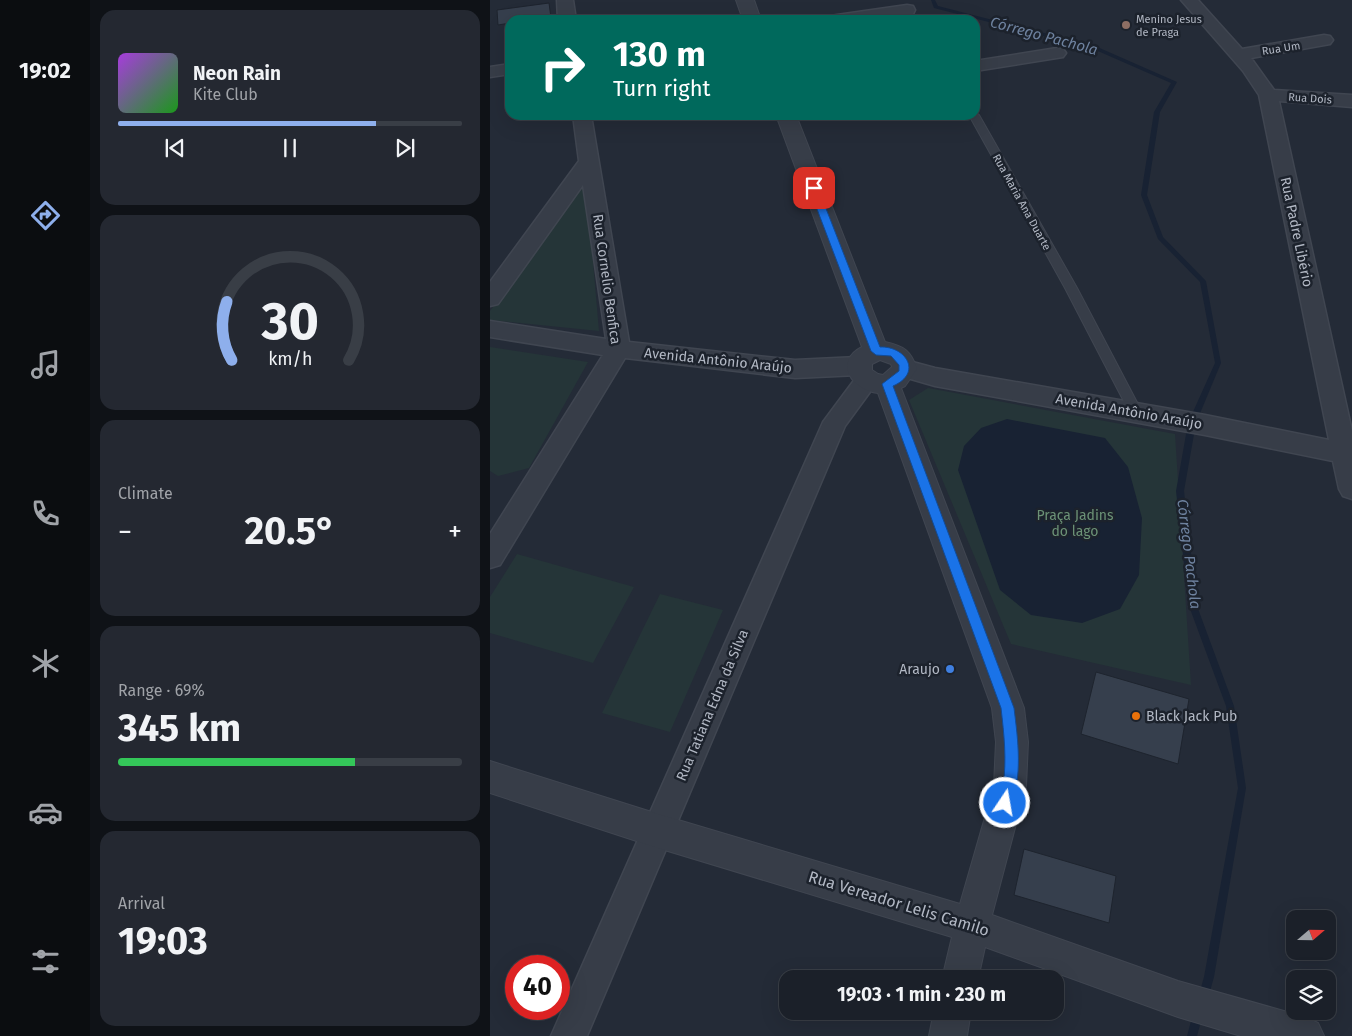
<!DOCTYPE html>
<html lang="en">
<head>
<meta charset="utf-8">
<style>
	body { margin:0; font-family:"Fira Sans",sans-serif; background:#242831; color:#f1f3f6; height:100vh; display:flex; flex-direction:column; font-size:19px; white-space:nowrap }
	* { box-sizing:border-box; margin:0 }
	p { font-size:16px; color:#a0a3a8 }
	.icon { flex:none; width:28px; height:28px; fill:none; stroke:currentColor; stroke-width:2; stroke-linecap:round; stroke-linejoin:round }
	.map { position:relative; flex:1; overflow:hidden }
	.sheet { display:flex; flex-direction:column; gap:10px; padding:10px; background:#0f1217; width:400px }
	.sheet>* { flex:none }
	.top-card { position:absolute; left:15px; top:15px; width:475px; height:105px; border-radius:15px; box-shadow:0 5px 20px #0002,0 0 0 1px #393e46; background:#00695c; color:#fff; overflow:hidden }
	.needle { width:32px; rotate:70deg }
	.tools { position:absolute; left:796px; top:910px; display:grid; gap:10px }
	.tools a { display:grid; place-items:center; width:50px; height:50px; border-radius:10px; background:#1b2029; box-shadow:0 5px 20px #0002,0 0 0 1px #393e46; font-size:25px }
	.speed { position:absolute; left:15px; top:955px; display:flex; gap:10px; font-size:25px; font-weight:700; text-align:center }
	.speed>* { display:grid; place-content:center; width:65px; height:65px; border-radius:50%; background:#1b2029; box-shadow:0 5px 20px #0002,0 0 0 1px #393e46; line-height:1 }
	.speed .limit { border:8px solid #d22; background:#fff; color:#111 }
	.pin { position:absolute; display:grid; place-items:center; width:42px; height:42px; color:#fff; margin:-21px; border-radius:10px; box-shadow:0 2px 8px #0006 }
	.me { position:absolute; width:55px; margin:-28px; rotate:12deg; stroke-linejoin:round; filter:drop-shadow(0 0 4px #0008) }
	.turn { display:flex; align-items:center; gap:18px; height:105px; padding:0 25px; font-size:22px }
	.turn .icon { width:65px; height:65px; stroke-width:2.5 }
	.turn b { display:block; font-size:35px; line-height:42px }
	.big { font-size:38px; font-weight:700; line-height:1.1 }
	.sheet .widget { flex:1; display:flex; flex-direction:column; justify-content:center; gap:8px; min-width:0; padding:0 18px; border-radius:15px; background:#242831 }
	.sheet .dial { align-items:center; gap:0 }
	.dial svg { height:130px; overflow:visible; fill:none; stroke:#393e46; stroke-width:7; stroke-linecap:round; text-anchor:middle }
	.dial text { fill:#f1f3f6; stroke:none }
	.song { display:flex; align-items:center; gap:15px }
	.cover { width:60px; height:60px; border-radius:8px; background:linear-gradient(135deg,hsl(280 70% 55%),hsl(120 70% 35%)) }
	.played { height:5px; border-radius:2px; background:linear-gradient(90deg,#8eafec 75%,#393e46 75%) }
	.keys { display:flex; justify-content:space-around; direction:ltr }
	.heat { display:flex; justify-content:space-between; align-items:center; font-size:28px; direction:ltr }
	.charge { height:8px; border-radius:4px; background:linear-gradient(90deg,#34c759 69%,#393e46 0) }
	.trip { position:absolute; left:289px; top:970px; width:285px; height:50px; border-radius:15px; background:#1b2029; box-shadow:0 5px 20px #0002,0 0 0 1px #393e46; font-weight:700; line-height:50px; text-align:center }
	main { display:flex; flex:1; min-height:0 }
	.dock { display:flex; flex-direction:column; width:90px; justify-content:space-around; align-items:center; background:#0b0d10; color:#a0a3a8 }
	.dock .icon { width:35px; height:35px }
	.dock .on { color:#8eafec }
	.dock b { font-size:22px; color:#f1f3f6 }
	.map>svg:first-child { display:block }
	.green { fill:#253538 }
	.water { fill:#182233 }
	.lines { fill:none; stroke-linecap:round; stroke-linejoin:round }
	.stream { fill:#182233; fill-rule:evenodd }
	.building { fill:#363f4d; stroke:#1e242e }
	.service-casing { stroke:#404651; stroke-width:2 }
	.minor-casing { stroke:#404651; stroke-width:3 }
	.tertiary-casing { stroke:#404651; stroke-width:2 }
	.service { fill:#373d48; fill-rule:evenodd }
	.minor { fill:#373d48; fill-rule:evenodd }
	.tertiary { fill:#373d48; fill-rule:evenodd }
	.route { fill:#1a73e8; stroke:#114b97 }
	.education-dot { fill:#8d6e63; stroke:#1c222c; stroke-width:2 }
	.shop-dot { fill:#3f7fe0; stroke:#1c222c; stroke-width:2 }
	.food-dot { fill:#e8710a; stroke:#1c222c; stroke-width:2 }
	.labels { text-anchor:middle; stroke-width:5; stroke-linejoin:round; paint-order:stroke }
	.far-poi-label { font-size:11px; fill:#b2b8c4; stroke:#1c222c; text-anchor:start }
	.far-street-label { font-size:11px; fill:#b2b8c4; stroke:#1c222c }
	.street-label { font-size:14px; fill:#b2b8c4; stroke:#1c222c }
	.park-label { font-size:14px; fill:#6c9276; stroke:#1c222c }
	.poi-label { font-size:14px; fill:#b2b8c4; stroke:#1c222c; text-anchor:end }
	.water-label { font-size:15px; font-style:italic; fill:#6e829f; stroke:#1c222c }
	.near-street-label { font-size:16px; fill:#b2b8c4; stroke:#1c222c }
</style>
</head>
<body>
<main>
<nav class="dock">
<b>19:02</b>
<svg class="icon on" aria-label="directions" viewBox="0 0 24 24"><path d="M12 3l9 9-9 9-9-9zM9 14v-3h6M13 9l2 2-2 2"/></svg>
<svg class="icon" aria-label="music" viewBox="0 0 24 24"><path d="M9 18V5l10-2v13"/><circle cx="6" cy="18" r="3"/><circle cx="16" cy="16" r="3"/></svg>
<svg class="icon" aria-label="phone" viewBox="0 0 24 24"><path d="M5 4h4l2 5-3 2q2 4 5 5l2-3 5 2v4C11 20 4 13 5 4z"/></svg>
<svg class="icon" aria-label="climate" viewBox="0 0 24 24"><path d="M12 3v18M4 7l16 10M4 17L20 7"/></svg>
<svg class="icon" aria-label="car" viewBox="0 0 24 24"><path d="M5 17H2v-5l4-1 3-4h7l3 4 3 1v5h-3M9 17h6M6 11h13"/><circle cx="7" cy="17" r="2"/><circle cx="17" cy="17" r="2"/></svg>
<svg class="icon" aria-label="filters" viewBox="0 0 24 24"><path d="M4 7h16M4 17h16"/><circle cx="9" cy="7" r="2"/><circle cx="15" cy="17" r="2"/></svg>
</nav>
<section class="sheet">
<div class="widget">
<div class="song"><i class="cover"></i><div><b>Neon Rain</b><p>Kite Club</p></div></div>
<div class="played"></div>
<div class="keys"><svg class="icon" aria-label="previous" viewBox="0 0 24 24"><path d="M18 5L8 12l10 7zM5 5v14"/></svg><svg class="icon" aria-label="pause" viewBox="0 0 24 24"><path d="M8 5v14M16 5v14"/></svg><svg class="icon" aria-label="next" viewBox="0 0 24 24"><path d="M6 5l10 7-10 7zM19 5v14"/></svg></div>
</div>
<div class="widget dial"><svg viewBox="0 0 100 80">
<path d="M14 69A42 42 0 1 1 86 69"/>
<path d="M14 69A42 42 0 0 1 11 33" stroke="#8eafec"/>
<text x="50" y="56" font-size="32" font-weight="700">30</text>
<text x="50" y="72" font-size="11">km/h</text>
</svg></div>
<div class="widget"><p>Climate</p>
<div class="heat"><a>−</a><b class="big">20.5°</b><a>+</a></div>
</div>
<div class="widget"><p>Range · 69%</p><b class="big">345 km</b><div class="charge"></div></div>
<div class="widget"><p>Arrival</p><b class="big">19:03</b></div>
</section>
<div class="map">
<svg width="862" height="1036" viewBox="0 0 862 1036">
	<rect width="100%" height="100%" fill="#242b37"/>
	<path class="green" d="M 96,182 L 109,331 L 0,320 L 0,311 Z
		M 0,347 L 98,362 L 39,468 L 8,476 L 0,471 Z
		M 438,388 L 685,434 L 701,685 L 521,644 L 419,400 Z
		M 27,554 L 144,587 L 103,663 L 0,633 L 0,597 Z
		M 170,594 L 233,610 L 180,732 L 112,713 Z"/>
	<path class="water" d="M 517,419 L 615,438 L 638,467 L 652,518 L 649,575 L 630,609 L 592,623 L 541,615 L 510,590 L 468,470 L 474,446 L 491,428 Z"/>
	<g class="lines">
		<path class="stream" d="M 441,0 L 445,0 L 448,6 L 605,46 L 687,82 L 670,112 L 657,195 L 673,237 L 716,281 L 731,363 L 706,423 L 694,491 L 707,606 L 744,706 L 756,788 L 724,977 L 717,1002 L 713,1003 L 709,1002 L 708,998 L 714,977 L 748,788 L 736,706 L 699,606 L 686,491 L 698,423 L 725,363 L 710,282 L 668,239 L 651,195 L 664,112 L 681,83 L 601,48 L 444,8 Z
			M 708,1009 L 712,1010 L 713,1014 L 707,1036 L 697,1036 L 704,1010 Z"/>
	</g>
	<path class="building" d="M 59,3 L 61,18 L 20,20 L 20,23 L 8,25 L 7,10 Z
		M 606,672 L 699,699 L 688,764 L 591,734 Z
		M 534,849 L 626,876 L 619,923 L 524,895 Z"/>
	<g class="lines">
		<g class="service-casing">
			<path id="service" d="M 485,112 L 489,115 L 587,288 L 652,412 L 651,415 L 641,415 L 575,288 L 479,115 L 485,115 Z"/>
		</g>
		<g class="minor-casing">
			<path id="minor" d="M 67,0 L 83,0 L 86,20 L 68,20 Z
				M 691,0 L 708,0 L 752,49 L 834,35 L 840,36 L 843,40 L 840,44 L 761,58 L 784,90 L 862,95 L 862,107 L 789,101 L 862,431 L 862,499 L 853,496 L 849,489 L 843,461 L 715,435 L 445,386 L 407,375 L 403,369 L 407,363 L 415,360 L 445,368 L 715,415 L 839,440 L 769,95 L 753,71 Z
				M 417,5 L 423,6 L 425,10 L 423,14 L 383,20 L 338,20 L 341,16 L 347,15 Z
				M 567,48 L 573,49 L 576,53 L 573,57 L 485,71 L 485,61 Z
				M 20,64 L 20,74 L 0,77 L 0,67 Z
				M 83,115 L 101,115 L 139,342 L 305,360 L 368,357 L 376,360 L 380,366 L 376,372 L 384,375 L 388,381 L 355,426 L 97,1036 L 61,1036 L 333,422 L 368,375 L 305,378 L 135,358 L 10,565 L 0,568 L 0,534 L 113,355 L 0,337 L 0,321 L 116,339 L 93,185 L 8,304 L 0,306 L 0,282 L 89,161 Z"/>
		</g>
		<g class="tertiary-casing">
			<path id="tertiary" d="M 246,0 L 264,0 L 271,20 L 253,20 Z
				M 286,115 L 306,115 L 395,342 C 414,346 421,351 427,369 L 415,386 L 411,388 L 534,708 L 538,742 L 536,786 L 502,915 L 688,981 L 815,1017 L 828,1023 L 834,1036 L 751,1036 L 688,1017 L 495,947 L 488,979 L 452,979 L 462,937 L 168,848 L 0,793 L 0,761 L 168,814 L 470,904 L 504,786 L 506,742 L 502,708 L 388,393 C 362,390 343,362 372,347 ZM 390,360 L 401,364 L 402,367 L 393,375 L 388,374 L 382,370 L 382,364 Z
				M 444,1011 L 481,1011 L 477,1036 L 439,1036 Z"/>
		</g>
		<use href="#service" class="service"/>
		<use href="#minor" class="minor"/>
		<use href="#tertiary" class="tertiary"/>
	</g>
	<path class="route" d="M 324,185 L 328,188 L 390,347 C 416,346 433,373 403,386 L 524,708 C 528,740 533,777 520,808 L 515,810 L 510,808 C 507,800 512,794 513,786 C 517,760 514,734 511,708 L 392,384 L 409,371 L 409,365 L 401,356 L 386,355 L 381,351 L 319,188 Z"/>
	<circle class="education-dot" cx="636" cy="25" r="5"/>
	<circle class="shop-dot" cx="460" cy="669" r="5"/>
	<circle class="food-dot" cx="646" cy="716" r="5"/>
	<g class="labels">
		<g class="far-poi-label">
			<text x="646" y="23">Menino Jesus<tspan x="646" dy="13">de Praga</tspan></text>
		</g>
		<g class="far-street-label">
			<text transform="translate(791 48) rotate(-9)" y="4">Rua Um</text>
			<text transform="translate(820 98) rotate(4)" y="4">Rua Dois</text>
			<text transform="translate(532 202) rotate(61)" y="4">Rua Maria Ana Duarte</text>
		</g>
		<g class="street-label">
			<text transform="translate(807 232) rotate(78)" y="5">Rua Padre Libério</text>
			<text transform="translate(117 279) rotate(82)" y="5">Rua Cornelio Benfica</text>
			<text transform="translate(228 360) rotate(6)" y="5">Avenida Antônio Araújo</text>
			<text transform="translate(639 411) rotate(10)" y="5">Avenida Antônio Araújo</text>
			<text transform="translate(222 705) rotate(-67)" y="5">Rua Tatiana Edna da Silva</text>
		</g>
		<g class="park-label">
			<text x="585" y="520">Praça Jadins<tspan x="585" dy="16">do lago</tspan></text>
		</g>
		<g class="poi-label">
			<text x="450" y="674">Araujo</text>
			<text x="656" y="721" text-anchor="start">Black Jack Pub</text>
		</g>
		<g class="water-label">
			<text transform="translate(554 36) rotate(15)" y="5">Córrego Pachola</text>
			<text transform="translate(699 554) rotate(83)" y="5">Córrego Pachola</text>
		</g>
		<g class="near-street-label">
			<text transform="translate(409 903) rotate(17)" y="6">Rua Vereador Lelis Camilo</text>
		</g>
	</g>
</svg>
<div class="tools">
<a><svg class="needle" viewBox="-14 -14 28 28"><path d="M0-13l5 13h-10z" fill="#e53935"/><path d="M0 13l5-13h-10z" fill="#a0a3a8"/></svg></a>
<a><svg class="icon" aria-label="layers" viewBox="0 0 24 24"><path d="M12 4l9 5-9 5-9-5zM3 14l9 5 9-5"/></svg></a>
</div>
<div class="speed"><div class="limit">40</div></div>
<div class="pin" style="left:324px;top:188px;background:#d93025"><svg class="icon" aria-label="arrive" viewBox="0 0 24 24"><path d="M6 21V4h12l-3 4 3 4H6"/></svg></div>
<svg class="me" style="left:515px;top:803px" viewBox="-20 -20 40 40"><circle r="17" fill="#1a73e8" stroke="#fff" stroke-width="3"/><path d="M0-11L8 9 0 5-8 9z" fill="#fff"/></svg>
<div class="trip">19:03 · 1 min · 230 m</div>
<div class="top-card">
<div class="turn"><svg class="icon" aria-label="right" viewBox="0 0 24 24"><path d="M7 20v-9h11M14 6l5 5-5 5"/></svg><div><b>130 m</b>Turn right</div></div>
</div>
</div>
</main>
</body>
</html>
